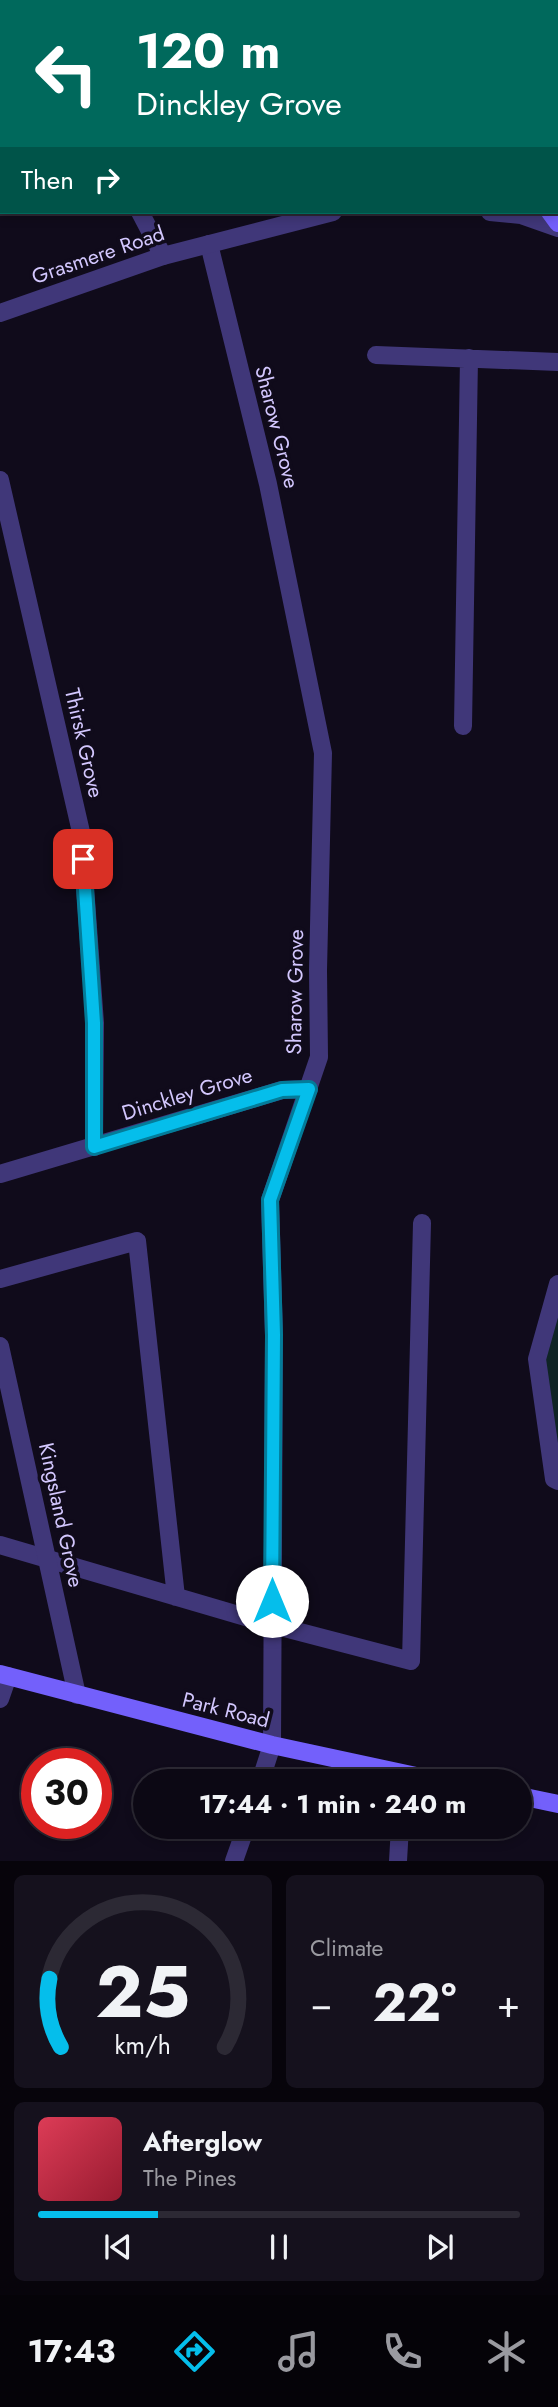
<!DOCTYPE html>
<html lang="en">
<head>
<meta charset="utf-8">
<style>
	body { margin:0; font-family:Jost,sans-serif; background:#15111d; color:#f1f3f6; height:100vh; display:flex; flex-direction:column; font-size:26px; white-space:nowrap }
	* { box-sizing:border-box; margin:0 }
	p { font-size:23px; color:#9a9aa0 }
	.icon { flex:none; width:38px; height:38px; fill:none; stroke:currentColor; stroke-width:2; stroke-linecap:round; stroke-linejoin:round }
	.map { position:relative; height:1861px; overflow:hidden }
	.sheet { display:flex; flex-direction:column; gap:14px; padding:14px; background:#07040b; flex:1 }
	.sheet>* { flex:none }
	.guide { position:absolute; left:0px; top:0px; width:558px; height:214px; box-shadow:0 4px 10px #0003,0 0 0 2px #2c2934; background:#00695c; color:#fff; overflow:hidden }
	.speed { position:absolute; left:21px; top:1748px; display:flex; gap:14px; font-size:35px; font-weight:700; text-align:center }
	.speed>* { display:grid; place-content:center; width:91px; height:91px; border-radius:50%; background:#0c0814; box-shadow:0 4px 10px #0003,0 0 0 2px #2c2934; line-height:1 }
	.speed .limit { border:10px solid #d22; background:#fff; color:#111 }
	.pin { position:absolute; display:grid; place-items:center; width:60px; height:60px; color:#fff; margin:-30px; border-radius:14px; box-shadow:0 4px 10px #0006 }
	.me { position:absolute; width:77px; margin:-38px; rotate:0deg; stroke-linejoin:round; filter:drop-shadow(0 0 5px #0008) }
	.turn { display:flex; align-items:center; gap:24px; height:147px; padding:0 21px; font-size:32px }
	.turn .icon { width:91px; height:91px; stroke-width:2.5 }
	.turn b { display:block; font-size:49px; line-height:60px }
	.then { display:flex; align-items:center; height:66px; padding:0 21px; background:#0003; gap:14px; font-size:26px }
	.big { font-size:52px; font-weight:700; line-height:1.1 }
	.sheet .card { flex:1; display:flex; flex-direction:column; justify-content:center; gap:10px; min-width:0; padding:0 24px; border-radius:10px; background:#15111d }
	.sheet .dial { align-items:center; gap:0 }
	.dial svg { height:182px; overflow:visible; fill:none; stroke:#2c2934; stroke-width:7; stroke-linecap:round; text-anchor:middle }
	.dial text { fill:#f1f3f6; stroke:none }
	.song { display:flex; align-items:center; gap:21px }
	.cover { width:84px; height:84px; border-radius:10px; background:linear-gradient(135deg,hsl(350 70% 55%),hsl(350 70% 35%)) }
	.played { height:7px; border-radius:4px; background:linear-gradient(90deg,#05beeb 25%,#2c2934 25%) }
	.keys { display:flex; justify-content:space-around; direction:ltr }
	.heat { display:flex; justify-content:space-between; align-items:center; font-size:38px; direction:ltr }
	.sheet .tiles { flex:1; display:grid; gap:14px; grid-template-columns:1fr 1fr }
	.card:last-child { grid-column:span 2 }
	.trip { position:absolute; left:133px; top:1769px; width:399px; height:70px; border-radius:35px; background:#0c0814; box-shadow:0 4px 10px #0003,0 0 0 2px #2c2934; font-weight:700; line-height:70px; text-align:center }
	.tab-bar { display:flex; height:112px; justify-content:space-around; align-items:center; background:#050308; color:#9a9aa0 }
	.tab-bar .icon { width:49px; height:49px }
	.tab-bar .current { color:#05beeb }
	.tab-bar b { font-size:32px; color:#f1f3f6 }
	.map>svg:first-child { display:block }
	.green { fill:#0f2425 }
	.lines { fill:none; stroke-linecap:round; stroke-linejoin:round }
	.service { stroke:#403779; stroke-width:18 }
	.minor { stroke:#403779; stroke-width:18 }
	.tertiary { stroke:#403779; stroke-width:18 }
	.secondary { stroke:#7360fb; stroke-width:18 }
	.route-casing { stroke:#037c99; stroke-width:18 }
	.route { stroke:#05beeb; stroke-width:12 }
	.labels { text-anchor:middle; stroke-width:7; stroke-linejoin:round; paint-order:stroke }
	.street-label { font-size:21px; fill:#d3c7fe; stroke:#100b1b }
</style>
</head>
<body>
<div class="map">
<svg width="558" height="1861" viewBox="0 0 558 1861">
	<rect width="100%" height="100%" fill="#100b1b"/>
	<path class="green" d="M 558,1284 L 558,1481 L 537,1359 Z"/>
	<g class="lines">
		<path class="service" d="M 376,355 L 558,362
			M 463,726 L 469,358
			M 0,1279 L 137,1241 L 176,1597
			M 0,1545 L 273,1625 L 411,1661 L 422,1223
			M 398,1861 L 400,1827"/>
		<path class="minor" d="M 250,0 L 251,2
			M 33,2 L 34,0
			M 0,49 L 2,46
			M 140,212 L 163,256
			M 209,244 L 268,484 L 323,753 L 318,970 L 319,1057 L 270,1200 L 274,1336 L 272,1745 L 260,1782
			M 0,480 L 81,832 L 95,1023 L 94,1147
			M 0,1174 L 282,1090 L 309,1089
			M 558,1284 L 537,1359 L 554,1479 L 558,1481
			M 0,1346 L 77,1695
			M 0,1699 L 8,1676
			M 234,1861 L 246,1827"/>
		<path class="tertiary" d="M 490,212 L 521,215 L 558,228
			M 0,313 L 163,256 L 333,212"/>
		<path class="secondary" d="M 489,0 L 490,2
			M 556,112 L 558,114
			M 556,145 L 558,144
			M 550,212 L 558,223
			M 0,1674 L 272,1745 L 444,1782
			M 520,1796 L 558,1804"/>
	</g>
	<g class="lines">
		<g class="route-casing">
			<path id="route" d="M 83,859 L 94,1023 L 94,1147 L 282,1090 L 309,1089 L 270,1200 L 274,1335 L 272,1601"/>
		</g>
		<use href="#route" class="route"/>
	</g>
	<g class="labels">
		<g class="street-label">
			<text transform="translate(98 255) rotate(-19)" y="7">Grasmere Road</text>
			<text transform="translate(277 427) rotate(76)" y="7">Sharow Grove</text>
			<text transform="translate(84 743) rotate(77)" y="7">Thirsk Grove</text>
			<text transform="translate(295 992) rotate(-89)" y="7">Sharow Grove</text>
			<text transform="translate(187 1094) rotate(-17)" y="7">Dinckley Grove</text>
			<text transform="translate(61 1515) rotate(78)" y="7">Kingsland Grove</text>
			<text transform="translate(226 1710) rotate(14)" y="7">Park Road</text>
		</g>
	</g>
</svg>
<div class="speed"><div class="limit">30</div></div>
<div class="pin" style="left:83px;top:859px;background:#d93025"><svg class="icon" aria-label="arrive" viewBox="0 0 24 24"><path d="M6 21V4h12l-3 4 3 4H6"/></svg></div>
<svg class="me" style="left:272px;top:1601px" viewBox="-20 -20 40 40"><circle r="19" fill="#fff"/><path d="M0-13L10 11 0 6-10 11z" fill="#05beeb"/></svg>
<div class="trip">17:44 · 1 min · 240 m</div>
<div class="guide">
<div class="turn"><svg class="icon" aria-label="left" viewBox="0 0 24 24"><path d="M17 20v-9H6M10 6l-5 5 5 5"/></svg><div><b>120 m</b>Dinckley Grove</div></div>
<div class="then">Then<svg class="icon" aria-label="right" viewBox="0 0 24 24"><path d="M7 20v-9h11M14 6l5 5-5 5"/></svg></div>
</div>
</div>
<section class="sheet">
<div class="tiles">
<div class="card dial"><svg viewBox="0 0 100 80">
<path d="M14 69A42 42 0 1 1 86 69"/>
<path d="M14 69A42 42 0 0 1 9 39" stroke="#05beeb"/>
<text x="50" y="56" font-size="32" font-weight="700">25</text>
<text x="50" y="72" font-size="11">km/h</text>
</svg></div>
<div class="card"><p>Climate</p>
<div class="heat"><a>−</a><b class="big">22°</b><a>+</a></div>
</div>
<div class="card">
<div class="song"><i class="cover"></i><div><b>Afterglow</b><p>The Pines</p></div></div>
<div class="played"></div>
<div class="keys"><svg class="icon" aria-label="previous" viewBox="0 0 24 24"><path d="M18 5L8 12l10 7zM5 5v14"/></svg><svg class="icon" aria-label="pause" viewBox="0 0 24 24"><path d="M8 5v14M16 5v14"/></svg><svg class="icon" aria-label="next" viewBox="0 0 24 24"><path d="M6 5l10 7-10 7zM19 5v14"/></svg></div>
</div>
</div>
</section>
<nav class="tab-bar">
<b>17:43</b>
<svg class="icon current" aria-label="directions" viewBox="0 0 24 24"><path d="M12 3l9 9-9 9-9-9zM9 14v-3h6M13 9l2 2-2 2"/></svg>
<svg class="icon" aria-label="music" viewBox="0 0 24 24"><path d="M9 18V5l10-2v13"/><circle cx="6" cy="18" r="3"/><circle cx="16" cy="16" r="3"/></svg>
<svg class="icon" aria-label="phone" viewBox="0 0 24 24"><path d="M5 4h4l2 5-3 2q2 4 5 5l2-3 5 2v4C11 20 4 13 5 4z"/></svg>
<svg class="icon" aria-label="climate" viewBox="0 0 24 24"><path d="M12 3v18M4 7l16 10M4 17L20 7"/></svg>
</nav>
</body>
</html>
